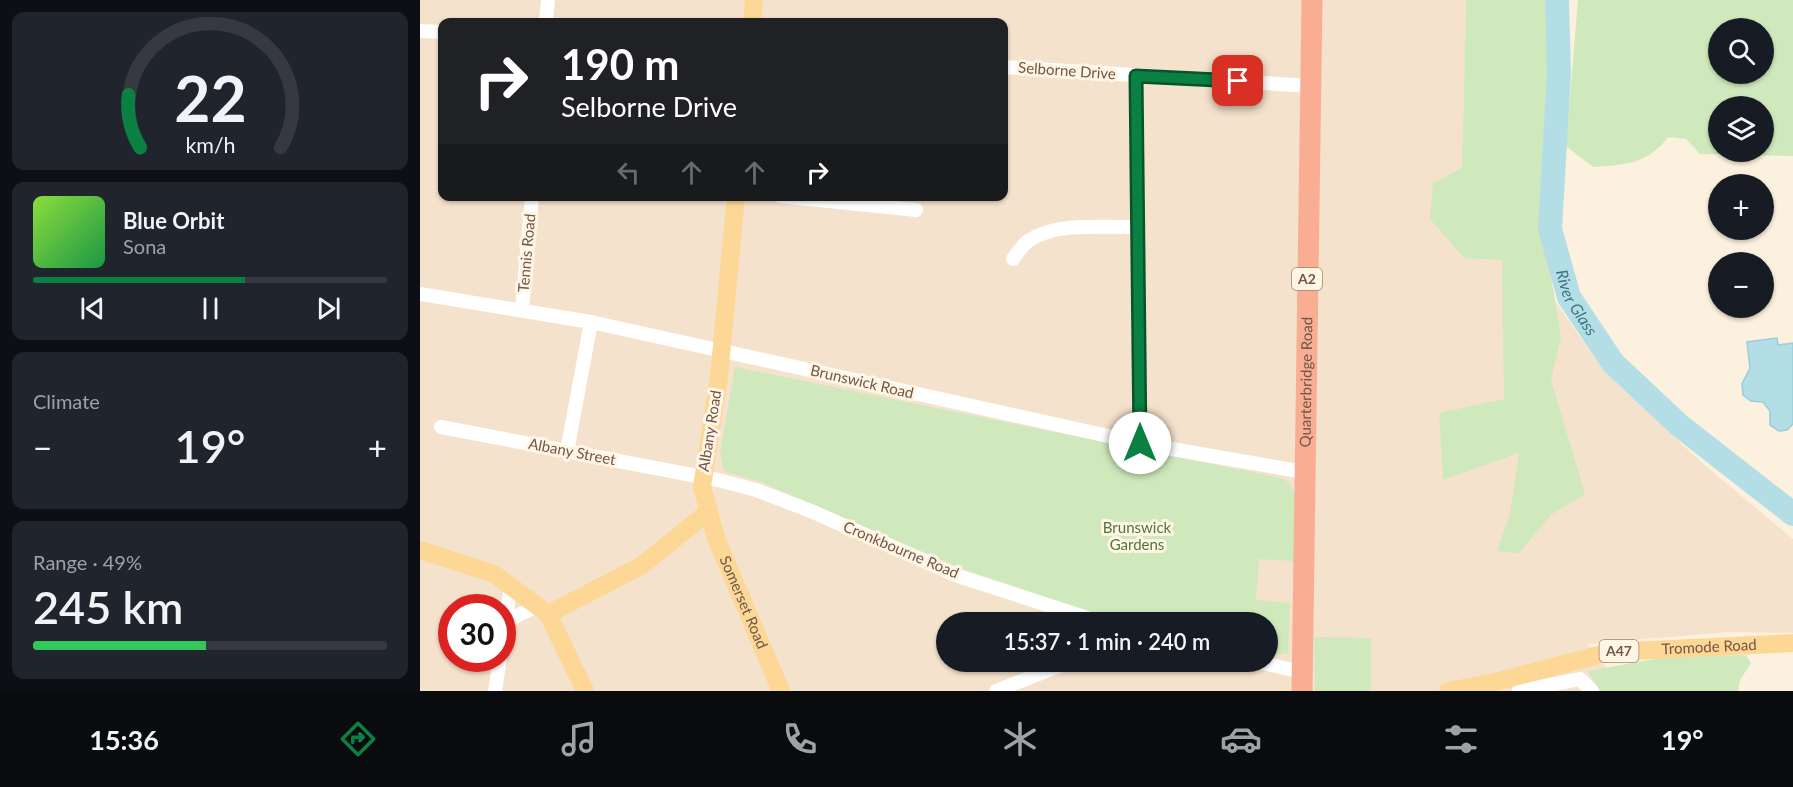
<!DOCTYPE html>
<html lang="en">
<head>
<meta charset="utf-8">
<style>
	body { margin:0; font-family:Lato,sans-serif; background:#20242c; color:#f1f3f6; height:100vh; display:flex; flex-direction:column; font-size:22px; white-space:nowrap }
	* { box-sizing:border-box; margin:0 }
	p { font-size:20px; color:#9ea1a6 }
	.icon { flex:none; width:33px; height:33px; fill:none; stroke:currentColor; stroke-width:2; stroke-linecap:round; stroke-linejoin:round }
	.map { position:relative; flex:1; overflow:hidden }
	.details { display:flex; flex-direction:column; gap:12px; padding:12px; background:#0d0f14; width:420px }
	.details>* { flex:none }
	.guide { position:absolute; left:18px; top:18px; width:570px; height:183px; border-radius:12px; box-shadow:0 2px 4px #0004; background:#202124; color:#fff; overflow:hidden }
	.tools { position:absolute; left:1288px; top:18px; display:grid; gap:12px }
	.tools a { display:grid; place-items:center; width:66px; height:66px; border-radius:50%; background:#171b24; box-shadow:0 2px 4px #0004; font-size:30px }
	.speed { position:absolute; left:18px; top:594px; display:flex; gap:12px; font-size:30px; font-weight:700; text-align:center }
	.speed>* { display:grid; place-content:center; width:78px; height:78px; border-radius:50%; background:#171b24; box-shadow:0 2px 4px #0004; line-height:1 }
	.speed .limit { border:9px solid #d22; background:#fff; color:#111 }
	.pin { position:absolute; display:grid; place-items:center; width:51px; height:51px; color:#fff; margin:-26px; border-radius:12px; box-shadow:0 3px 9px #0006 }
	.me { position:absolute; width:66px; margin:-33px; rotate:0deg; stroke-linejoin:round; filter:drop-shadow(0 0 4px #0008) }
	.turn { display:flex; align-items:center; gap:21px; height:126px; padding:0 24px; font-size:27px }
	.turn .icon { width:78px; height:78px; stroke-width:2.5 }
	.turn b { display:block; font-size:42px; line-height:51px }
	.lanes { display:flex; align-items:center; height:57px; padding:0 24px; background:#0003; justify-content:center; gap:30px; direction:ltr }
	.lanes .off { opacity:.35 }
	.big { font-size:45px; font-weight:600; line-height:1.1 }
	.details .card { flex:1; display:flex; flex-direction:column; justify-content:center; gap:9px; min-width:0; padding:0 21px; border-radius:12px; background:#20242c }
	.details .dial { align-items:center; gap:0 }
	.dial svg { height:156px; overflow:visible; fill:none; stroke:#363941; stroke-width:7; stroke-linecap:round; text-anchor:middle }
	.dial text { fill:#f1f3f6; stroke:none }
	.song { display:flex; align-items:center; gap:18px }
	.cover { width:72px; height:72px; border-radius:9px; background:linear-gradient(135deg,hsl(90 70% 55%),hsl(140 70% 35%)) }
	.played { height:6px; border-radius:3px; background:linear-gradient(90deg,#0b8043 60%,#363941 60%) }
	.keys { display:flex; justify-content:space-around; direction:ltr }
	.heat { display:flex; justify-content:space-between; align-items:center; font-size:33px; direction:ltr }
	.charge { height:9px; border-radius:4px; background:linear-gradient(90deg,#34c759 49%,#363941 0) }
	.trip { position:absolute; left:516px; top:612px; width:342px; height:60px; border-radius:30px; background:#171b24; box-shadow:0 2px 4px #0004; font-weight:600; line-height:60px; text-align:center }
	.tab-bar { display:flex; height:96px; justify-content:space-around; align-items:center; background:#090b0e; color:#9ea1a6 }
	.tab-bar .icon { width:42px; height:42px }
	.tab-bar .active { color:#0b8043 }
	.tab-bar b { font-size:27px; color:#f1f3f6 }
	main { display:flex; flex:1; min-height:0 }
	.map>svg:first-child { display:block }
	.residential { fill:#f4e2cd; fill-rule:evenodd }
	.green { fill:#cfe9bd; fill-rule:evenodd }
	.water { fill:#b3dee6; stroke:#99ced8; stroke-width:1.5 }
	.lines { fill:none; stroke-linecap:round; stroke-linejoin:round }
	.river { stroke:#b3dee6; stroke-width:24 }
	.minor { stroke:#fff; stroke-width:14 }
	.major { stroke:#fdd795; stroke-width:18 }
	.highway { stroke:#f9ae93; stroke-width:21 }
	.route-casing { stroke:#07532c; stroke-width:15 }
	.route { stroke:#0b8043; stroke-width:10 }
	.labels { text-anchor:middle; stroke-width:6; stroke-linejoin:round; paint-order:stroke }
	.shield { fill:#fff5e5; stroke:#9c8676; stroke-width:1.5 }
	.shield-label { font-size:14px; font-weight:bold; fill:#725646 }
	.street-label { font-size:15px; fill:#725646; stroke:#fff5e5 }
	.park-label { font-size:15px; fill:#4f783e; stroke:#fff5e5 }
	.water-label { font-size:16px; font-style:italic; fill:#3d7480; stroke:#fff5e5 }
</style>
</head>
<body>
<main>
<section class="details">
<div class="card dial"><svg viewBox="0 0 100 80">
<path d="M14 69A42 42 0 1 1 86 69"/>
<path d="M14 69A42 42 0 0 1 8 42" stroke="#0b8043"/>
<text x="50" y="56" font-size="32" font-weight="700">22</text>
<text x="50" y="72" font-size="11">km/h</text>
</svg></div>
<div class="card">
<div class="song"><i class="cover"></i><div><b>Blue Orbit</b><p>Sona</p></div></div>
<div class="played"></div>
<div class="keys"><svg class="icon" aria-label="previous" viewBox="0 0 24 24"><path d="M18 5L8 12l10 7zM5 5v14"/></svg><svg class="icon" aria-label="pause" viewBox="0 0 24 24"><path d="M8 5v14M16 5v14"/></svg><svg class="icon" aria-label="next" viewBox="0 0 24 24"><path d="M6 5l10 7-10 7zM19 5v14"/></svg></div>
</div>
<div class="card"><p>Climate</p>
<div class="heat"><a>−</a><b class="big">19°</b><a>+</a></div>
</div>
<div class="card"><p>Range · 49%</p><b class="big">245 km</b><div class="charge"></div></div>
</section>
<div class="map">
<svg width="1373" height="691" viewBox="0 0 1373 691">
	<rect width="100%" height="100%" fill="#fcf1de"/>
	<path class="residential" d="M 0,0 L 1046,0 L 1042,168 L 1184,371 L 1282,463 L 1373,539 L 1373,633 L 1308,632 L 1167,644 L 1206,691 L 0,691 ZM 22,22 L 584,22 L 584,196 L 22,196 ZM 32,608 L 82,608 L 82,658 L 32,658 ZM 526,622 L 848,622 L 848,662 L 526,662 Z"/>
	<path class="green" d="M 1046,0 L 1126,0 L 1128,66 L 1123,227 L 1141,337 L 1131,380 L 1165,494 L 1132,514 L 1099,553 L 1077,551 L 1090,514 L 1099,453 L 1023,480 L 1019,413 L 1084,399 L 1082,260 L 1044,258 L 1010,219 L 1013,183 L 1042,168 Z
		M 1158,0 L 1373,0 L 1373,156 L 1280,154 L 1266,139 L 1248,137 C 1228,164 1205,165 1173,167 L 1146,146 ZM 1344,28 L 1344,74 L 1299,74 L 1299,28 ZM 1299,106 L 1344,106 L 1344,152 L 1299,152 Z
		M 315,367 L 865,479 L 876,493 L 874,561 L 839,559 L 836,600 L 870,603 L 868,654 L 848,654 L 848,622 L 706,622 L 678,615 L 543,569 L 341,482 L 304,471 L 300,453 Z
		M 894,637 L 951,638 L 951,691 L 895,691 Z
		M 1326,655 L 1331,663 L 1320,680 L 1318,691 L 1180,691 L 1168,671 L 1251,656 Z"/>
	<path class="water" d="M 1357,338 L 1358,345 L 1373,343 L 1373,424 L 1367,430 L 1359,431 L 1350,425 L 1350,411 L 1343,402 L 1331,401 L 1323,395 L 1322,384 L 1330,368 L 1327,342 Z"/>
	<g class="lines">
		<path class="river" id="s1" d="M 1137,0 L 1139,73 L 1130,229 L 1149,297 L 1193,363 L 1259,425 L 1373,514"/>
		<path class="minor" d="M 126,22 L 128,0
			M 0,31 L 22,32
			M 584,67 L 891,86
			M 716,76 L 720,443
			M 360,196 L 496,210
			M 593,259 C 597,253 602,246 608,241 C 637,221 684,228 718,227
			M 0,294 L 171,322 L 729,445 L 884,472
			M 102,310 L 112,196
			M 21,427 L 298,480 L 336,490 L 391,511 L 538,576 L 680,622
			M 147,451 L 171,322
			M 86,621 L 118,606
			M 82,645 L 86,612 L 92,586
			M 839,662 L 881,672
			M 75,691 L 80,658
			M 576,691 L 649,662
			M 1099,691 L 1160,679 L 1172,691"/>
		<g class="major">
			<path d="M 332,22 L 334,0"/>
			<path id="s2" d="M 316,196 L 299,377 L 282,487 L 296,538 L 361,691"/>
			<path d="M 0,550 L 74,574 L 128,614 L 165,691"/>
			<path d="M 128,614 L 221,566 L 288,512"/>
			<path id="s3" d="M 1028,691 L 1075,682 L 1190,652 L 1373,643"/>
		</g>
		<path class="highway" id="s4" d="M 882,691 L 892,0"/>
	</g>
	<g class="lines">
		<g class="route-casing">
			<path id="route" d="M 720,443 L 716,76 L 818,81"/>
		</g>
		<use href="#route" class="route"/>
	</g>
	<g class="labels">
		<g class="shield">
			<rect x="872" y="268" width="30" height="22" rx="4.5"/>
			<rect x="1179.5" y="640" width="39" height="22" rx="4.5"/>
		</g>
		<g class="shield-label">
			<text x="887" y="284">A2</text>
			<text x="1199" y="656">A47</text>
		</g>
		<g class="street-label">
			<text transform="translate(647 71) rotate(4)" y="5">Selborne Drive</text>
			<text transform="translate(107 253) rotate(-85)" y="5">Tennis Road</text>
			<text transform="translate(442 382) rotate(13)" y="5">Brunswick Road</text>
			<text dy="5" stroke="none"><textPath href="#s4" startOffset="309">Quarterbridge Road</textPath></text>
			<text transform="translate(290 431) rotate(-81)" y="5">Albany Road</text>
			<text transform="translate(152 452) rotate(11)" y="5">Albany Street</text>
			<text transform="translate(481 550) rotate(23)" y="5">Cronkbourne Road</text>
			<text dy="5" stroke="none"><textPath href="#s2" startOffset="416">Somerset Road</textPath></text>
			<text dy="5" stroke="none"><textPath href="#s3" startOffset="266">Tromode Road</textPath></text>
		</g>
		<g class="park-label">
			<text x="717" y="533">Brunswick<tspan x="717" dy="17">Gardens</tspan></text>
		</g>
		<g class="water-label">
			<text dy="6" stroke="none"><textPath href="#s1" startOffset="308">River Glass</textPath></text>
		</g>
	</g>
</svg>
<div class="tools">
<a><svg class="icon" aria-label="search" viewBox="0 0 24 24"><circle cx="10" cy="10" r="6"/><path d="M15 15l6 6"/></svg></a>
<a><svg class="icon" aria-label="layers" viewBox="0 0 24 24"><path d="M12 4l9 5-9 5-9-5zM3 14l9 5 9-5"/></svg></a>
<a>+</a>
<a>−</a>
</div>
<div class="speed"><div class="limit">30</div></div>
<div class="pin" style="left:818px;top:81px;background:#d93025"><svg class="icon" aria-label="arrive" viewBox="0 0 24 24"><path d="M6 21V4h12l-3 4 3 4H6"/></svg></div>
<svg class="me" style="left:720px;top:443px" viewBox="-20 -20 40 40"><circle r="19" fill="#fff"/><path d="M0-13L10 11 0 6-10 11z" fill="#0b8043"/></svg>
<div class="trip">15:37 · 1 min · 240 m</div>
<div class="guide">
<div class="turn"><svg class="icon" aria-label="right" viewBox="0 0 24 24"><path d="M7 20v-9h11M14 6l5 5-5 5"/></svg><div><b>190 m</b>Selborne Drive</div></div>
<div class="lanes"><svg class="icon off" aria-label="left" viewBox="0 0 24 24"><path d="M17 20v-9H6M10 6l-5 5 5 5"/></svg><svg class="icon off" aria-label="ahead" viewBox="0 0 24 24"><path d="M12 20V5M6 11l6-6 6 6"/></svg><svg class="icon off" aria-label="ahead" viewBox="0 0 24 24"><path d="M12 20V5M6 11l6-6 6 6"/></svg><svg class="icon" aria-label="right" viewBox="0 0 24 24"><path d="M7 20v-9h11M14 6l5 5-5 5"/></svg></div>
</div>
</div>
</main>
<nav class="tab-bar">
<b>15:36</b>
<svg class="icon active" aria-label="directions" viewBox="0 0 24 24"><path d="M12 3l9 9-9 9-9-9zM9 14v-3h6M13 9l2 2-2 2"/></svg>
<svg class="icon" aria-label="music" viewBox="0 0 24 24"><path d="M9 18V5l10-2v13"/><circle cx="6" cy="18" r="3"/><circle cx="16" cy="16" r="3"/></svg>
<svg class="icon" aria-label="phone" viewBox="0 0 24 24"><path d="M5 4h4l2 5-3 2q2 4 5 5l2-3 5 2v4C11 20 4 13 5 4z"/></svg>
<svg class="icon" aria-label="climate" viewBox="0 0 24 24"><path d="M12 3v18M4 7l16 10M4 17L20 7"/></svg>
<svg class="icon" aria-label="car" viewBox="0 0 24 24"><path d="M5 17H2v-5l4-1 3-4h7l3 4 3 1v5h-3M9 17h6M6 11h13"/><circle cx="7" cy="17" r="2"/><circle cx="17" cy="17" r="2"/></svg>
<svg class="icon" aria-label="filters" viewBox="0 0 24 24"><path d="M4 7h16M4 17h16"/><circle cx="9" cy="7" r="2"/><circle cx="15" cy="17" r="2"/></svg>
<b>19°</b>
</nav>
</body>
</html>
